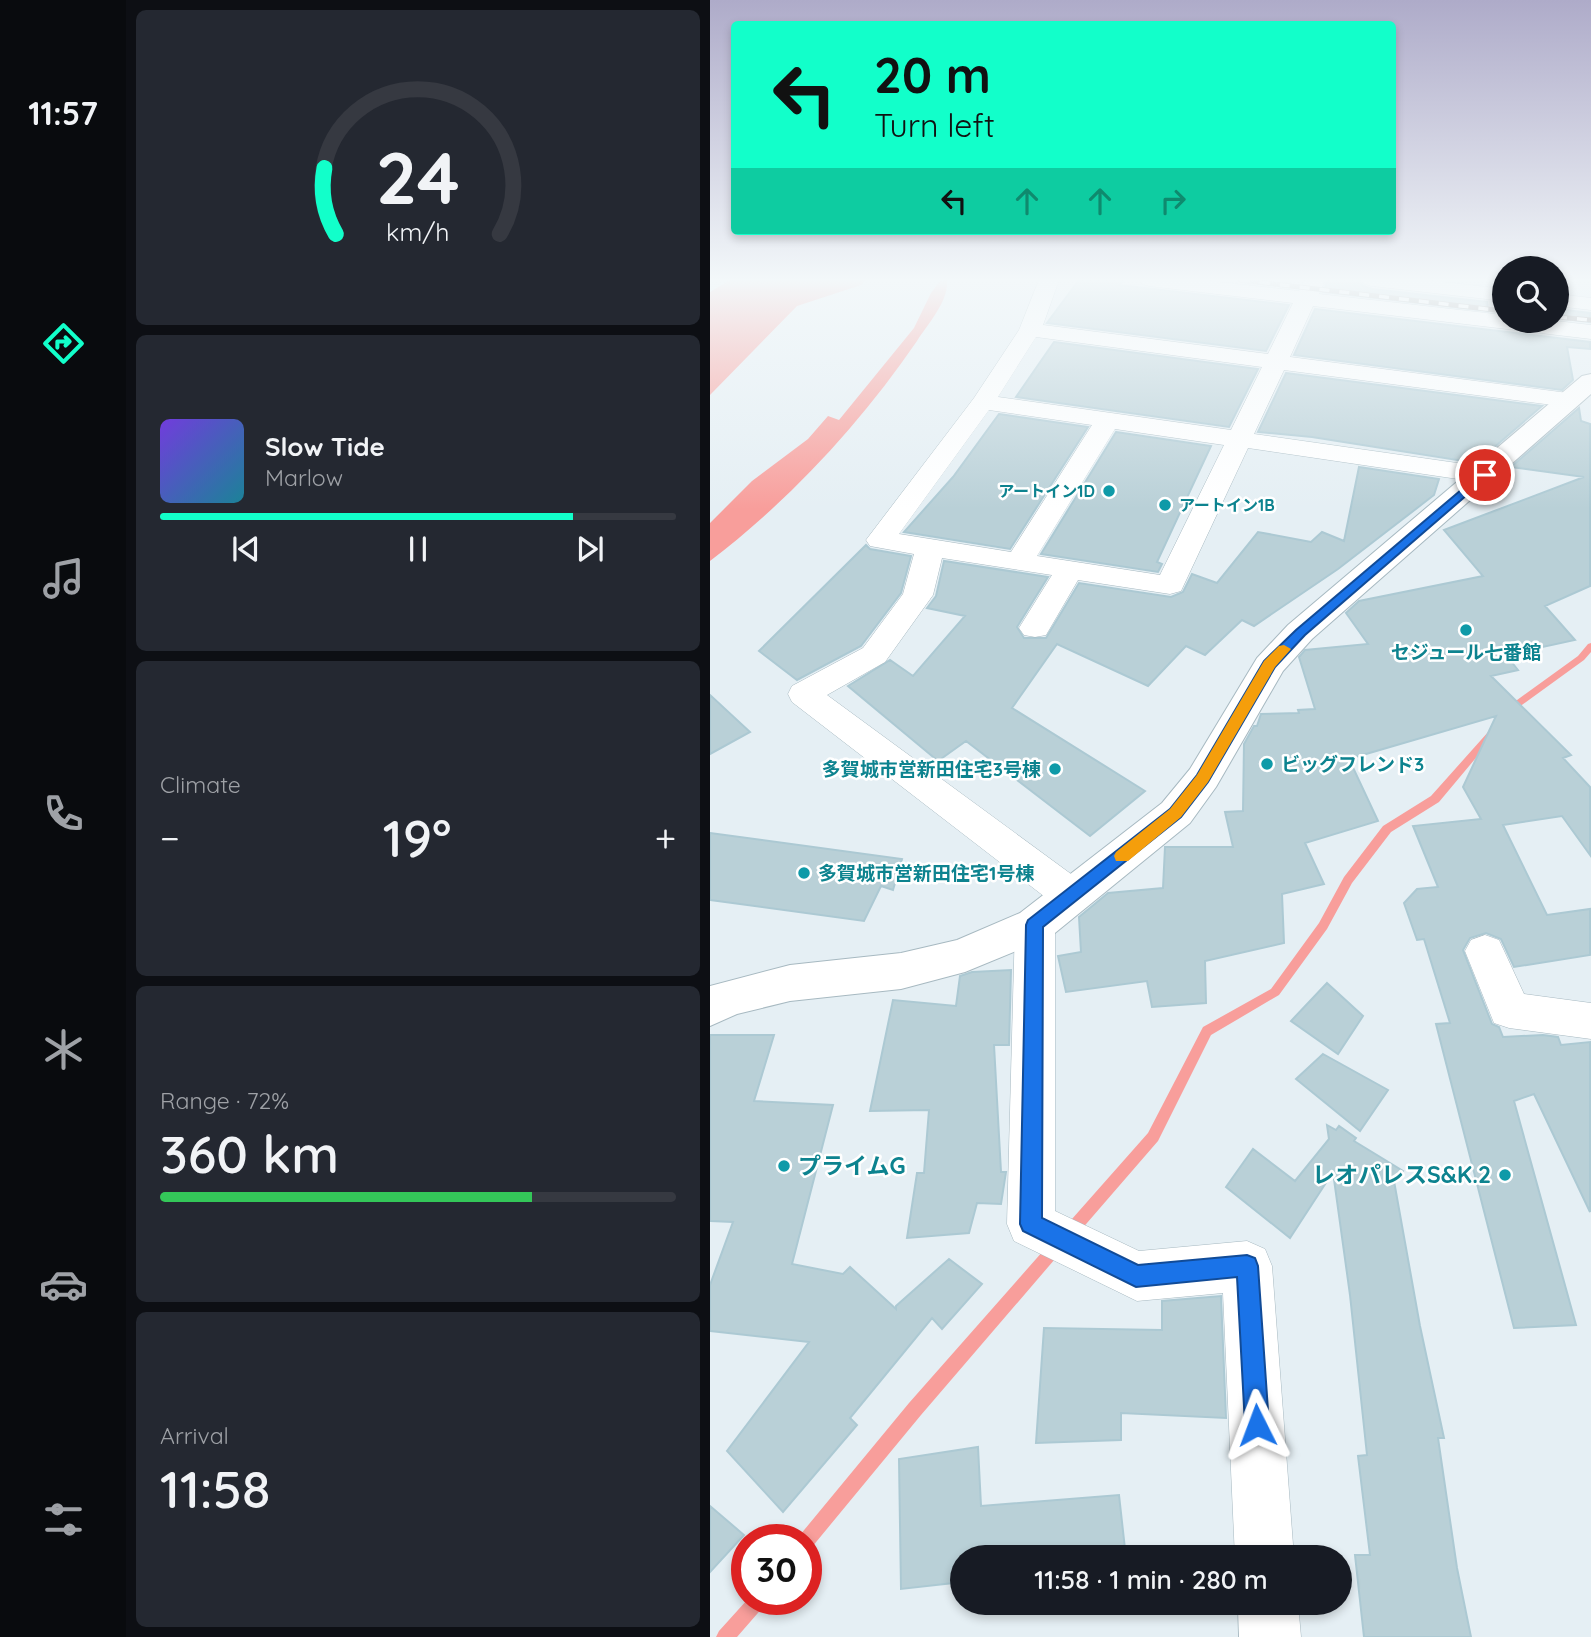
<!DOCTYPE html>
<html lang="en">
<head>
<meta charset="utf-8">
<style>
	body { margin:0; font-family:Quicksand,"Noto Sans JP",sans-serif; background:#242831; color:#f1f3f6; height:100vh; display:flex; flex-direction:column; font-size:26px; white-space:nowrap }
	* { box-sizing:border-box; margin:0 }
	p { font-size:23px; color:#9ea1a6 }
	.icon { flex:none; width:38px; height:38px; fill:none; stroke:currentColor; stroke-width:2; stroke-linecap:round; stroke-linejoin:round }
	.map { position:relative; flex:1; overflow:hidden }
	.details { display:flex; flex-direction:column; gap:10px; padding:10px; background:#0d0f14; width:584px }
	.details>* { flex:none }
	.top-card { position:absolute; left:21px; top:21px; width:665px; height:214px; border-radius:7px; box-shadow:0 4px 10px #0003; background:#12ffca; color:#111; overflow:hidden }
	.fabs { position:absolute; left:782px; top:256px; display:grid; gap:14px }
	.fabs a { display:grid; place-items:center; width:77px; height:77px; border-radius:50%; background:#171b24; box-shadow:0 4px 10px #0003; font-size:35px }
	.speed { position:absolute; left:21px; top:1524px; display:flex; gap:14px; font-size:35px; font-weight:700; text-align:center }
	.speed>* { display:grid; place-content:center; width:91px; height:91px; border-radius:50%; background:#171b24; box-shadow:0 4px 10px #0003; line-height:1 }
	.speed .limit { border:10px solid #d22; background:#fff; color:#111 }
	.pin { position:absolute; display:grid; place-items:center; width:60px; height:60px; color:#fff; margin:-30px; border:4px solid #fff; border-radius:50%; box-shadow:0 2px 7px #0007 }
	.me { position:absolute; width:77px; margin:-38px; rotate:357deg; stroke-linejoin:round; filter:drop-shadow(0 0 5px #0008) }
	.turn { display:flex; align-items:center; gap:24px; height:147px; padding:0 28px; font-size:32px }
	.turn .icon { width:91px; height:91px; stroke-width:2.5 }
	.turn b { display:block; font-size:49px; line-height:60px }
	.lanes { display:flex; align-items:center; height:66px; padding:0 28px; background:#0003; justify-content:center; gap:35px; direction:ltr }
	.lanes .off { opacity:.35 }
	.big { font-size:52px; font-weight:600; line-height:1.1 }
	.details .card { flex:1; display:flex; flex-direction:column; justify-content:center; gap:10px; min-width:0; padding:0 24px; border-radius:10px; background:#242831 }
	.details .dial { align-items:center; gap:0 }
	.dial svg { height:182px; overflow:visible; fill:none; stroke:#363941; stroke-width:7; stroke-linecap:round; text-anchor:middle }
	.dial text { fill:#f1f3f6; stroke:none }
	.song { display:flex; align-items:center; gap:21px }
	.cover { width:84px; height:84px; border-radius:10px; background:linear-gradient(135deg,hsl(260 70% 55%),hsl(190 70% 35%)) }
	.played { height:7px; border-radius:4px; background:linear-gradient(90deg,#12ffca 80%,#363941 80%) }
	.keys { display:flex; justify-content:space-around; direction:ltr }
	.heat { display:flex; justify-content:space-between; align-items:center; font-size:38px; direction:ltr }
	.charge { height:10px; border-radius:5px; background:linear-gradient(90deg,#34c759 72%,#363941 0) }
	.trip { position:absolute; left:240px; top:1545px; width:402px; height:70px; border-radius:35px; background:#171b24; box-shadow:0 4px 10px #0003; font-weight:600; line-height:70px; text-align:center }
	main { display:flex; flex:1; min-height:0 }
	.menu { display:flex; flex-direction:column; width:126px; justify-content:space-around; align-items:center; background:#090b0e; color:#9ea1a6 }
	.menu .icon { width:49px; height:49px }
	.menu .on { color:#12ffca }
	.menu b { font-size:32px; color:#f1f3f6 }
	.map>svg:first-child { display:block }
	.water { fill:#f89e9b }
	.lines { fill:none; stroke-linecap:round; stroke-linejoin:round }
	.stream { fill:#f89e9b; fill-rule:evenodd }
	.building { fill:#b9d0d7; stroke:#acc9d3; stroke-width:2 }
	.minor-casing { stroke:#a7b9c1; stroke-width:1 }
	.tertiary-casing { stroke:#a7b9c1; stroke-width:2 }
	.minor { fill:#fff; fill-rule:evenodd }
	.tertiary { fill:#fff; fill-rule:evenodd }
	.rail-casing { stroke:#969696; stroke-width:5 }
	.rail { stroke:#fff; stroke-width:3.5; stroke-dasharray:10; stroke-linecap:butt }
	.route { fill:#1a73e8; stroke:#114b97; stroke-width:2 }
	.slow { fill:#f59e0b }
	.culture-dot { fill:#0f9aa8; stroke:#fff; stroke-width:2.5 }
	.labels { text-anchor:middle; stroke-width:5; stroke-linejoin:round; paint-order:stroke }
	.far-culture-label { font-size:16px; font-weight:bold; fill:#0d838f; stroke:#fff; text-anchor:end }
	.culture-label { font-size:19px; font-weight:bold; fill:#0d838f; stroke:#fff; text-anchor:start }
	.near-culture-label { font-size:23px; font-weight:bold; fill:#0d838f; stroke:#fff; text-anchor:start }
</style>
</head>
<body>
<main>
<nav class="menu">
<b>11:57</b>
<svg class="icon on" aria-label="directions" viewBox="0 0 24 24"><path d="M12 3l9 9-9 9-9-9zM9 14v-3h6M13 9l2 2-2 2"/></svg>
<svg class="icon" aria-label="music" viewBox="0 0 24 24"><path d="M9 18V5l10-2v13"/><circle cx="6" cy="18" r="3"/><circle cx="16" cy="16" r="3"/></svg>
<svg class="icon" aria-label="phone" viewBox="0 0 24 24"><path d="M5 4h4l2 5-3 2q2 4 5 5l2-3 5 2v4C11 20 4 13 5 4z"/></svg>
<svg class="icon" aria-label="climate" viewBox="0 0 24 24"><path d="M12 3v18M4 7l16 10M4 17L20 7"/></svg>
<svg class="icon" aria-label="car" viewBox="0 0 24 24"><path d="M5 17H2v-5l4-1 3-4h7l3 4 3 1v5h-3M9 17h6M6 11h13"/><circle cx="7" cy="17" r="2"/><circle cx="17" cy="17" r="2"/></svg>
<svg class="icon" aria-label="filters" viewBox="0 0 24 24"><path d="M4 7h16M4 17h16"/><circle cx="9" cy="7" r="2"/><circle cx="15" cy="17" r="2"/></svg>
</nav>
<section class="details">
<div class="card dial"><svg viewBox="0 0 100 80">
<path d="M14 69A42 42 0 1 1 86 69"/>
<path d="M14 69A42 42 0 0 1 9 40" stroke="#12ffca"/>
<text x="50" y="56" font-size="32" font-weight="700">24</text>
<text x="50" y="72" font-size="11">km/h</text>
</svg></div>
<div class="card">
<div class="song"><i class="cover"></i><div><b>Slow Tide</b><p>Marlow</p></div></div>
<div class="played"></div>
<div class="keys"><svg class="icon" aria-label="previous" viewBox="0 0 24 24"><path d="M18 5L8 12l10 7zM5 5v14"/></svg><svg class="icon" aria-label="pause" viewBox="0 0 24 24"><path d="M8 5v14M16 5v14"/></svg><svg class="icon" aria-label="next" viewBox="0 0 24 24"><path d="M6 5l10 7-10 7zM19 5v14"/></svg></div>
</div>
<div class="card"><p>Climate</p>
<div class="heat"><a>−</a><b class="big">19°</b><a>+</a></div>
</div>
<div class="card"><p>Range · 72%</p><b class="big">360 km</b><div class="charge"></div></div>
<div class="card"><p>Arrival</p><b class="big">11:58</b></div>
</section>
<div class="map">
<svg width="881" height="1637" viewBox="0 0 881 1637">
	<rect width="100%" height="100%" fill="#e5eff4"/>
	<path class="water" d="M 20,280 L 156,280 L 151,285 L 87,306 L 0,395 L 0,292 Z
		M 237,280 C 239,301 218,324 207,341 C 150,424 81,499 0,561 L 0,523 L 42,481 L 98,439 L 118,416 L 129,420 L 204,328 L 221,293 L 230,281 Z"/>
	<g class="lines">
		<path class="stream" d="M 881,643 L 881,652 L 874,660 L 809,707 L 802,715 L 796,715 L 794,713 L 803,703 L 868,656 L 878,644 Z
			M 782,730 L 785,731 L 787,733 L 785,735 L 729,802 L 681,832 L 642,883 L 617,929 L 569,995 L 501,1035 L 448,1141 L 364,1238 L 359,1240 L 354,1238 L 352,1233 L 354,1228 L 438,1133 L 493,1027 L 561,989 L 609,923 L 634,877 L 673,826 L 721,796 L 779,731 Z
			M 346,1240 L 351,1242 L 353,1247 L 351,1252 L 211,1415 L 102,1547 L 96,1549 L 96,1540 L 88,1540 L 90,1535 L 199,1403 L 341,1242 Z
			M 37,1600 L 57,1600 L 54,1606 L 27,1637 L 6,1637 L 9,1631 Z"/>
	</g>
	<path class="building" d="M 369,280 L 414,280 L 409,285 L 579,305 L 556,351 L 337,323 Z
		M 618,280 L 649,280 L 653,286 L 662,289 L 777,302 L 778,311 L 613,292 Z
		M 605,309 L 880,342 L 880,349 L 857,347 L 863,380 L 852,390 L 584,355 Z
		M 847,309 L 880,313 L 880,322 L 847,318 Z
		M 344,342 L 548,369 L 519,427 L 306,397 Z
		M 576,373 L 832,406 L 766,463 L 602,437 L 548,432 Z
		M 869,408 L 871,421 L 880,424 L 880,586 L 835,606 L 865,640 L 796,655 L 808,670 L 781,676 L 861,755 L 853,758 L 880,787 L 880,855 L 852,816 L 793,825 L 837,915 L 880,909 L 880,955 L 804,967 L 791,939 L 776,933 L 760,938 L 753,950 L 782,1024 L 789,1027 L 793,1037 L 833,1035 L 848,1037 L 851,1045 L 880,1042 L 880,1212 L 824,1094 L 804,1101 L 866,1325 L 804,1328 L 726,1024 L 740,1023 L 714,939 L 707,940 L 694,903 L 707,889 L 728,887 L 703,826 L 771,819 L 753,787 L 786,716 L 639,759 L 668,821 L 595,843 L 614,884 L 572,894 L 574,943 L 495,961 L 496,1003 L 442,1007 L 437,981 L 356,992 L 348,956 L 371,952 L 369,917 L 398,893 L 453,888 L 455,847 L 523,847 L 515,812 L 533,811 L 534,744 L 544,726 L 547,726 L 551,714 L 589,713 L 588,710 L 605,709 L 589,657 L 595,650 L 658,644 L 636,613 L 649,601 L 773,576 L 734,530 L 874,477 L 801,467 Z
		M 289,414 L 378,427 L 300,549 L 194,532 L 243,477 Z
		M 406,432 L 501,446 L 447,562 L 452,564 L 448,572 L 331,554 Z
		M 649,467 L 729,479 L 724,495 L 628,569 L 544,626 L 532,620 L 495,655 L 476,646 L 438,686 L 347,644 L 302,708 L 435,791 L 380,836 L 256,741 L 228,761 L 138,686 L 180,660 L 203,676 L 255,616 L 217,608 L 226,596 L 234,561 L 338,577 L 307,627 L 314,638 L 336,638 L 369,583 L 461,597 L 473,592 L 482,574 L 507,583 L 548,532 L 601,542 L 612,532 L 634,541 Z
		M 156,545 L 160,549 L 201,556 L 191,593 L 151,646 L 87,680 L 49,651 Z
		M 0,695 L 40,732 L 0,754 Z
		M 0,833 L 192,859 L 183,890 L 171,886 L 154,921 L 0,900 Z
		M 301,970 L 299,1045 L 284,1045 L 291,1172 L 296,1172 L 291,1204 L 267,1203 L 259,1233 L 197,1238 L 207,1173 L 214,1173 L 219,1110 L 160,1111 L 183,1000 L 246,1006 L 250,976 L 262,972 Z
		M 617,983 L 653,1016 L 628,1054 L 581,1021 Z
		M 0,1035 L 64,1035 L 44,1101 L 123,1105 L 82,1264 L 133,1274 L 140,1267 L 186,1309 L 186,1306 L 239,1259 L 272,1284 L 232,1329 L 222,1318 L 140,1418 L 147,1425 L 73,1512 L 17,1451 L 99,1342 L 0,1331 L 0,1285 L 23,1222 L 0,1221 Z
		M 613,1054 L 678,1090 L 650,1131 L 586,1079 Z
		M 617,1125 L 626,1130 L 629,1126 L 646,1138 L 644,1141 L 693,1171 L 684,1181 L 710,1326 L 734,1438 L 728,1438 L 747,1568 L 761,1637 L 654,1637 L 645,1555 L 660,1555 L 648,1456 L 657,1455 L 640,1295 L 623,1172 L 580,1238 L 516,1187 L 543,1149 L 585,1181 L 619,1139 Z
		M 511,1296 L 516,1418 L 411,1413 L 411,1440 L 326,1443 L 334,1328 L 452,1330 L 452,1301 Z
		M 268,1447 L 271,1506 L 409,1495 L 416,1558 L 252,1558 L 252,1582 L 191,1589 L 189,1459 Z
		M 0,1506 L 34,1535 L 0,1572 Z
		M 318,1603 L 420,1603 L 421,1608 L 318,1611 Z"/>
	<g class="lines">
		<g class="minor-casing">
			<path id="minor" d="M 329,280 L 349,280 L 333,325 L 558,354 L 583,303 L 439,286 L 432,284 L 429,280 L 491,280 L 589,291 L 595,280 L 615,280 L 609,294 L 794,315 L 794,320 L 837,320 L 881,325 L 881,339 L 603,306 L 580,357 L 858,393 L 867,395 L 870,400 L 867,405 L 858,407 L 574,370 L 544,434 L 775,467 L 784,469 L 788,475 L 784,481 L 775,483 L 538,448 L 471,591 L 460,594 L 368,580 L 336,635 L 325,637 L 314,635 L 309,628 L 342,575 L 232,558 L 223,595 L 175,662 L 117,695 L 376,885 L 382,896 L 376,907 L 362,911 L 348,907 L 82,702 L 78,694 L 82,686 L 153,648 L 193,594 L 204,554 L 160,546 L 156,540 L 264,398 L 309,330 ZM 326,337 L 552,367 L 521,430 L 288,397 ZM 279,410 L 382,425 L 301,552 L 189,534 ZM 405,429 L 514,445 L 450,575 L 327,556 Z
				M 652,280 L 716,280 L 794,289 L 794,301 L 662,286 L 655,284 Z
				M 847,294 L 881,298 L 881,310 L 847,306 Z
				M 325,909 L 339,914 L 345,925 L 345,1211 L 429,1251 L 537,1241 L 555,1249 L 562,1266 L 584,1558 L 525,1558 L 513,1293 L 427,1301 L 304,1241 L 297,1224 L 305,925 L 311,914 Z
				M 775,935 L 789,940 L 814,994 L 881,1003 L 881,1039 L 799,1028 L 784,1023 L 755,951 L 761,940 Z
				M 528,1603 L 588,1603 L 591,1637 L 529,1637 Z"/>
		</g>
		<g class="tertiary-casing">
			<path id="tertiary" d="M 881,374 L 881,394 L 602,639 L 573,671 L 506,787 L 480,823 L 340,937 L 255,972 L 191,989 L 80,1001 L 27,1014 L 0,1026 L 0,986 L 80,965 L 191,953 L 247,940 L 310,913 L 452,803 L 480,769 L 547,658 L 578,625 L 872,376 Z"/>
		</g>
		<use href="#minor" class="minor"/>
		<use href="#tertiary" class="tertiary"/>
		<g class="rail-casing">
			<path id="rail" d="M 530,280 L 794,311
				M 847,317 L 881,320"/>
		</g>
		<use href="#rail" class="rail"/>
	</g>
	<linearGradient id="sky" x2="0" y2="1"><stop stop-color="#aeabc9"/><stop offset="0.55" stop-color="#f3f8fa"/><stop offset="1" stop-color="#f3f8fa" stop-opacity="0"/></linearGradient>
	<rect width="881" height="509" fill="url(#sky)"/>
	<path class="route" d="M 771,473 L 780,475 L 595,635 L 565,667 L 498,782 L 471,817 L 333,927 L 332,1218 L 428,1265 L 537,1255 L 545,1258 L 548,1266 L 559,1425 L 555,1433 L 547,1437 L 539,1433 L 535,1425 L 527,1277 L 426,1287 L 313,1231 L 310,1224 L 316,925 L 318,920 L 460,809 L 487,775 L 554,661 L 586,630 Z"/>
	<path class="slow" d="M 574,645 L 581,649 L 565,667 L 498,782 L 471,817 L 418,861 L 406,861 L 404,856 L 406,852 L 460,809 L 487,775 L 554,661 L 569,646 Z"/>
	<g class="culture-dot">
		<circle cx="399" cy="491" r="7"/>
		<circle cx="455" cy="505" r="7"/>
		<circle cx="756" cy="630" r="7"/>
		<circle cx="557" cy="764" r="7"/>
		<circle cx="345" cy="769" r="7"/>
		<circle cx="94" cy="873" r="7"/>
		<circle cx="74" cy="1166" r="7"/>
		<circle cx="795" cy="1175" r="7"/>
	</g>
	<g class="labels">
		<g class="far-culture-label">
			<text x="385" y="497">アートイン1D</text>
			<text x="469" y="511" text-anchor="start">アートイン1B</text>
		</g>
		<g class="culture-label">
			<text x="756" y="659" text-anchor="middle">セジュール七番館</text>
			<text x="571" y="771">ビッグフレンド3</text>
			<text x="331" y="776" text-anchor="end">多賀城市営新田住宅3号棟</text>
			<text x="108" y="880">多賀城市営新田住宅1号棟</text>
		</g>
		<g class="near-culture-label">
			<text x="88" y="1174">プライムG</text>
			<text x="781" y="1183" text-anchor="end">レオパレスS&amp;K.2</text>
		</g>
	</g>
</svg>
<div class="fabs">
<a><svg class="icon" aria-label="search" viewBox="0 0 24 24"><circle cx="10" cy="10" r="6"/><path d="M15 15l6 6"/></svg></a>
</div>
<div class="speed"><div class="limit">30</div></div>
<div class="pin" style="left:775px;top:475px;background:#d93025"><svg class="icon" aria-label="arrive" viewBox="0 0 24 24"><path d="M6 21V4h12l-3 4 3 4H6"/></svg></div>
<svg class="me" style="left:547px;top:1425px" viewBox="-20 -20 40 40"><path d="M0-17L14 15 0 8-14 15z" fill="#1a73e8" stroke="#fff" stroke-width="4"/></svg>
<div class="trip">11:58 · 1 min · 280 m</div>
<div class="top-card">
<div class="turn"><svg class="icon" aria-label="left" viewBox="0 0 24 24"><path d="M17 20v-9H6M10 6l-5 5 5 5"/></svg><div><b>20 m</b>Turn left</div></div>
<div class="lanes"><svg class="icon" aria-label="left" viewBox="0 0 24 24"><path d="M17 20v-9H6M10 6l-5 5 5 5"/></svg><svg class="icon off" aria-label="ahead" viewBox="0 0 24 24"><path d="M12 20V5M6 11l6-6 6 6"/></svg><svg class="icon off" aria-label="ahead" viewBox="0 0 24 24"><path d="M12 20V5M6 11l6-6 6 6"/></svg><svg class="icon off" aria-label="right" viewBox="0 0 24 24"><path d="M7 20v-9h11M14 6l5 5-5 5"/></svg></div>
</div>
</div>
</main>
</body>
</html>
